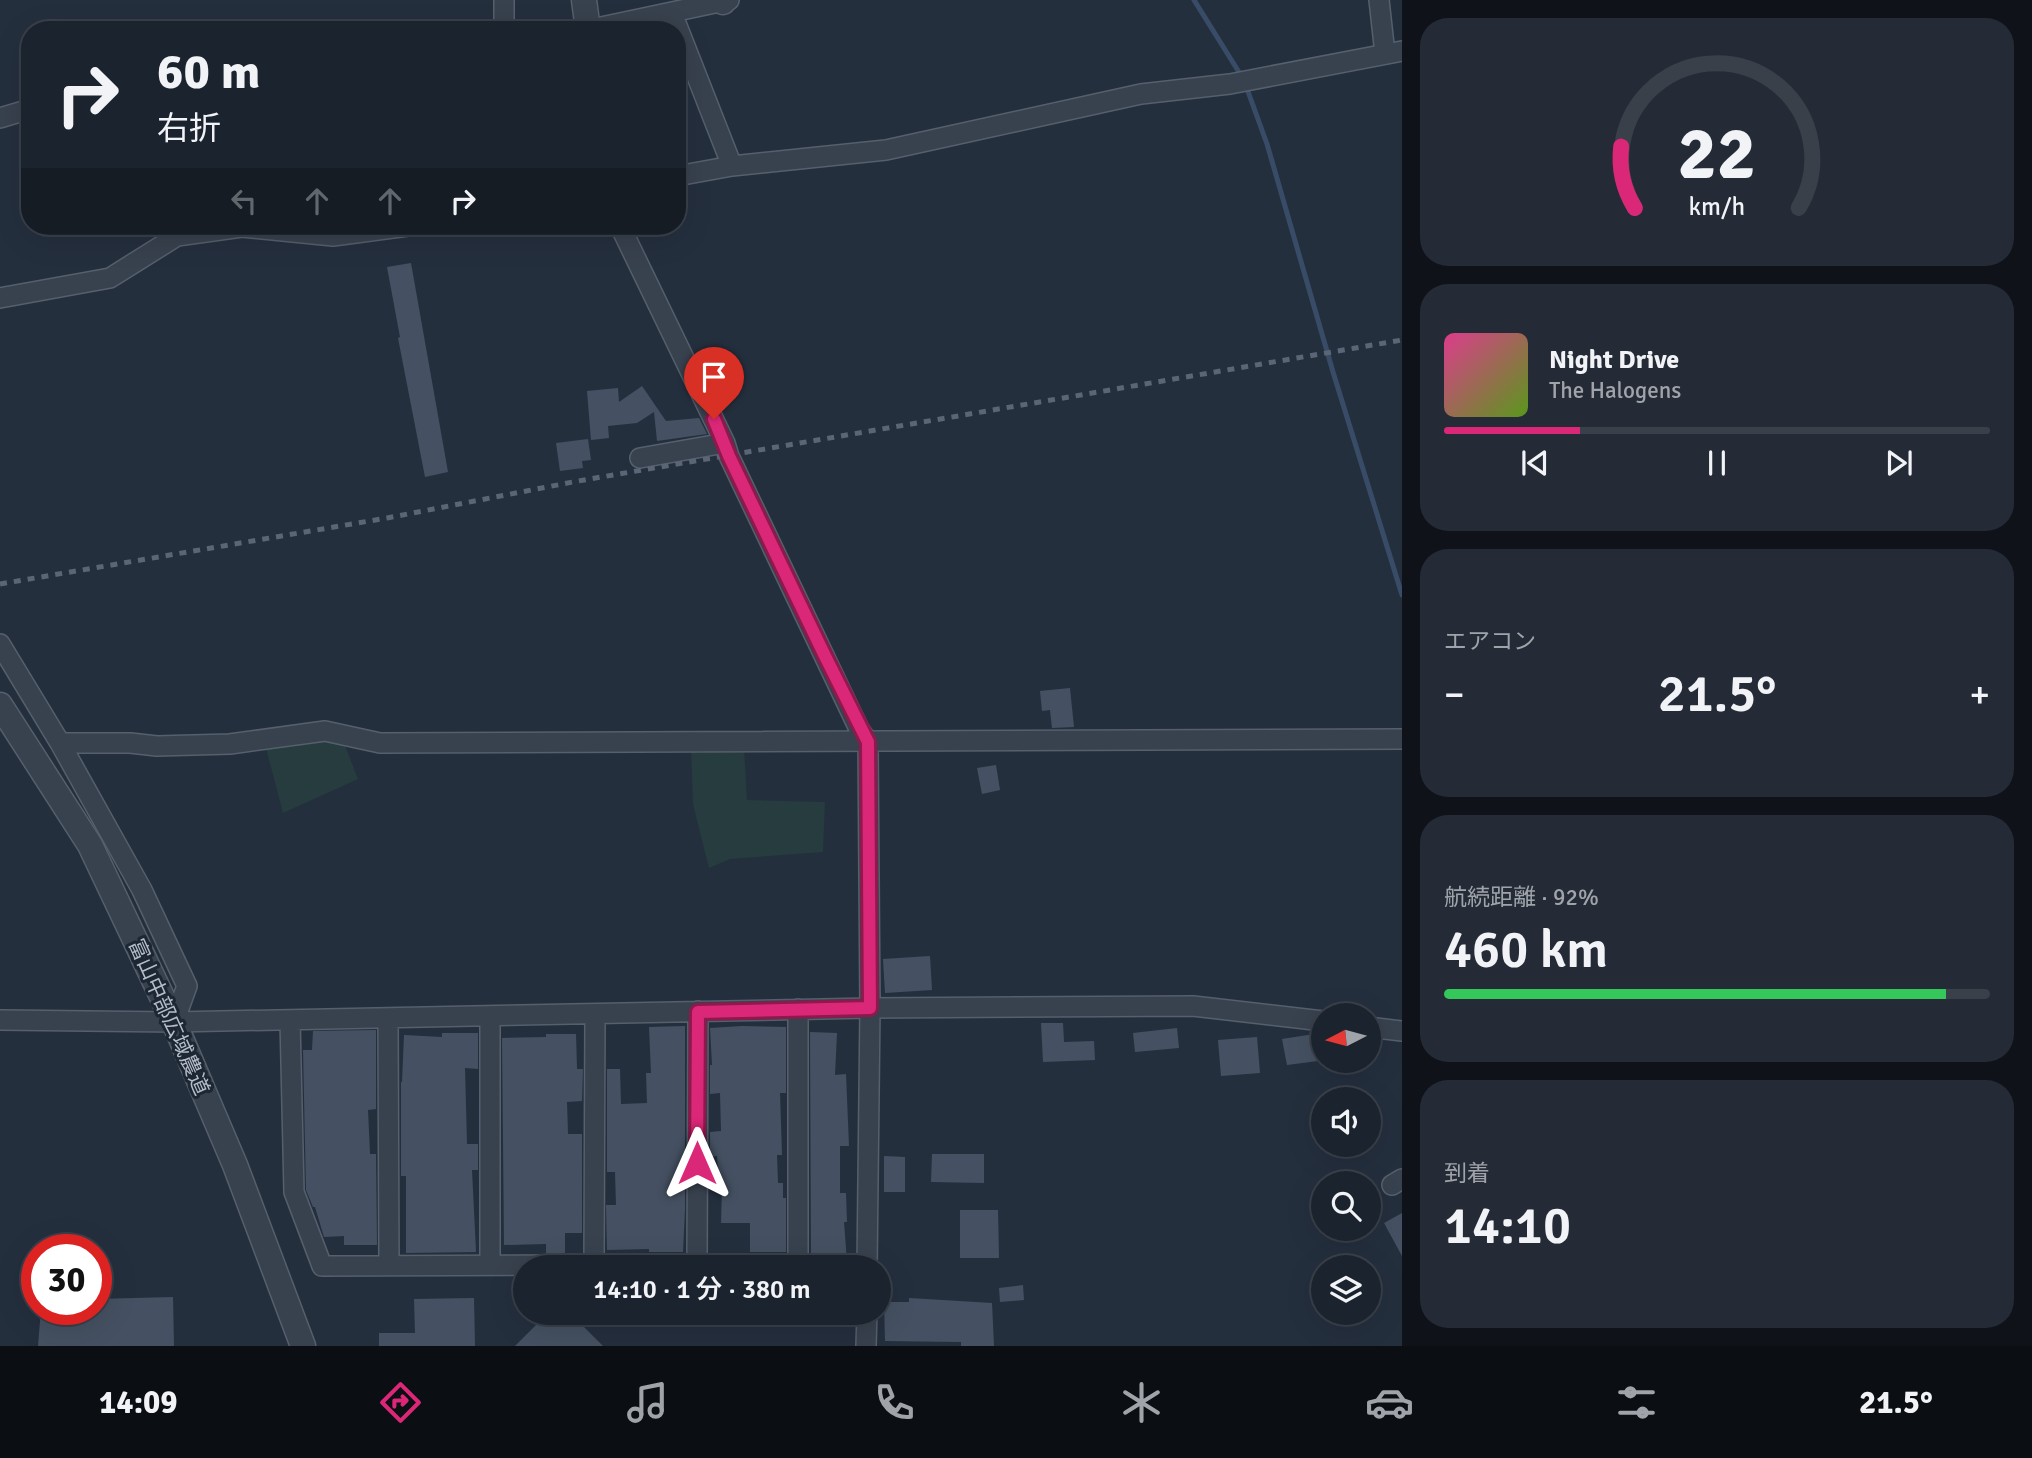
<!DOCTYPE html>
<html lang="ja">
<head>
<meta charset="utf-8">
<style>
	body { margin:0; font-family:Signika,"Noto Sans JP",sans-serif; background:#242b36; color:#f1f3f6; height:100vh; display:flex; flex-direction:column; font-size:26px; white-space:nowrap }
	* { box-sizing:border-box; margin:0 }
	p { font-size:23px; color:#a0a4aa }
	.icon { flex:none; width:38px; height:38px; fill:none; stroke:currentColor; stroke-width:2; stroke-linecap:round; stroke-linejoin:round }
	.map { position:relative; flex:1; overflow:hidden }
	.details { display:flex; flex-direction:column; gap:18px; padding:18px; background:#0f1319; width:630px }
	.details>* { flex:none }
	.hud { position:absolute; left:21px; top:21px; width:665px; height:214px; border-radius:28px; box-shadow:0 7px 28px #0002,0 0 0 2px #39404a; background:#1b232e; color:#f1f3f6; overflow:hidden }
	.needle { width:46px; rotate:264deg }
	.fabs { position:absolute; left:1311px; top:1003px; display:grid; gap:14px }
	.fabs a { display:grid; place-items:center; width:70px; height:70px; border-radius:50%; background:#1b232e; box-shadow:0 7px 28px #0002,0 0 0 2px #39404a; font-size:35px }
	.speed { position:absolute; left:21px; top:1234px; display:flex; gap:14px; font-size:35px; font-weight:700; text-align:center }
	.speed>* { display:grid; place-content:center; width:91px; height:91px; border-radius:50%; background:#1b232e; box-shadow:0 7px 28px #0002,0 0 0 2px #39404a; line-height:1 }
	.speed .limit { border:10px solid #d22; background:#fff; color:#111 }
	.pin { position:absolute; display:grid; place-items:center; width:60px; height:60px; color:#fff; margin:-72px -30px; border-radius:50% 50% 50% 0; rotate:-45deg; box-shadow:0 0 7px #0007 }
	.pin .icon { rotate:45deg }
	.me { position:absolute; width:77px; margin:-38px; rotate:0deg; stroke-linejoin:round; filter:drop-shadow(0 0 5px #0008) }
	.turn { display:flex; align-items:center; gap:24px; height:147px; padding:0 21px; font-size:32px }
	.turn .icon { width:91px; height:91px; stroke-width:2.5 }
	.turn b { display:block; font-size:49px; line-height:60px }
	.lanes { display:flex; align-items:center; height:66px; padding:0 21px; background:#0003; justify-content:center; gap:35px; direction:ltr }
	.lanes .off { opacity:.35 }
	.big { font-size:52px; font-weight:600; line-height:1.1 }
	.details .card { flex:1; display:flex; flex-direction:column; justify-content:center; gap:10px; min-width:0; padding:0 24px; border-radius:28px; background:#242b36 }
	.details .dial { align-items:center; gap:0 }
	.dial svg { height:182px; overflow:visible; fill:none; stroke:#39404a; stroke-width:7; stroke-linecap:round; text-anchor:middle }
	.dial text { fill:#f1f3f6; stroke:none }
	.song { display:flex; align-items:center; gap:21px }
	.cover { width:84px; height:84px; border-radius:10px; background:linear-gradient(135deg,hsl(330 70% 55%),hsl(90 70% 35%)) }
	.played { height:7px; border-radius:4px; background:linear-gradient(90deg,#db2777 25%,#39404a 25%) }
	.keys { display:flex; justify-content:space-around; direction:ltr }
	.heat { display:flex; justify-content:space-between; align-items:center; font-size:38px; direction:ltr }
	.charge { height:10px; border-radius:5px; background:linear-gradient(90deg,#34c759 92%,#39404a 0) }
	.trip { position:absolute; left:513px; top:1255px; width:378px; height:70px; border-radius:35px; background:#1b232e; box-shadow:0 7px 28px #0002,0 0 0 2px #39404a; font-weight:600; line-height:70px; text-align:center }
	.menu { display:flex; height:112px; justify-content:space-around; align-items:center; background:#0b0e12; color:#a0a4aa }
	.menu .icon { width:49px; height:49px }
	.menu .current { color:#db2777 }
	.menu b { font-size:32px; color:#f1f3f6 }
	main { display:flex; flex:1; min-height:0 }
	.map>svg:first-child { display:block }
	.green { fill:#263c3f }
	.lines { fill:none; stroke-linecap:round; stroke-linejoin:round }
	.stream { stroke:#394c67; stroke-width:5 }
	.building { fill:#455162 }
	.minor-casing { stroke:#565f6c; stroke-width:22 }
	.tertiary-casing { stroke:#565f6c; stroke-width:27 }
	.minor { stroke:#38414e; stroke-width:19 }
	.tertiary { stroke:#38414e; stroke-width:24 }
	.rail { stroke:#5a6575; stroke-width:5; stroke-dasharray:7 7; stroke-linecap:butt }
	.route-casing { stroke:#8e194d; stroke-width:18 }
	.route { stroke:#db2777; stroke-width:12 }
	.labels { text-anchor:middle; stroke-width:6; stroke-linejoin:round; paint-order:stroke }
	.street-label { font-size:21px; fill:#b4bcc9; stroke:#1d2633 }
</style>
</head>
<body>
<main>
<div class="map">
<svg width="1402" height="1346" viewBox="0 0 1402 1346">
	<rect width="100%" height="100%" fill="#242f3e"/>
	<path class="green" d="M 318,735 L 343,740 L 358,779 L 283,813 L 266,748 Z
		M 691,748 L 744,748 L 747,800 L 825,802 L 823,852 L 730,859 L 709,868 L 693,804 Z"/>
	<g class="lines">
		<path class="stream" d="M 1194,0 L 1242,77
			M 1246,86 L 1267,144 L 1333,372 L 1402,595"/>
	</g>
	<path class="building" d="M 411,263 L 448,472 L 425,477 L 398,338 L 400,337 L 387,267 Z
		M 642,386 L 666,421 L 699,418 L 707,434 L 657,441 L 654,412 L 637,423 L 608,426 L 609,438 L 591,440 L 587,391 L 618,388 L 619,402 Z
		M 588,439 L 591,460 L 582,461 L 583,468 L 560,471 L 556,443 Z
		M 1070,688 L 1074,727 L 1052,728 L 1050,710 L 1042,711 L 1040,691 Z
		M 996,765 L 1000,790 L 982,794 L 977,768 Z
		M 930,956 L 932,990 L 885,993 L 883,959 Z
		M 1041,1023 L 1063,1023 L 1064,1042 L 1094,1041 L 1095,1060 L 1043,1062 Z
		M 685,1026 L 685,1209 L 683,1252 L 649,1252 L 649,1249 L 607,1250 L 606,1205 L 616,1205 L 615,1172 L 607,1172 L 607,1069 L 620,1069 L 621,1104 L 647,1103 L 646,1073 L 651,1073 L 649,1027 Z
		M 742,1026 L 786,1027 L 786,1093 L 780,1093 L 782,1155 L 777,1155 L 778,1183 L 783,1183 L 783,1198 L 786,1198 L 786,1252 L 750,1252 L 750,1223 L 721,1223 L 722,1188 L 719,1188 L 717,1156 L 710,1157 L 710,1132 L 721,1131 L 720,1093 L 710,1094 L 710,1065 L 712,1065 L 710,1028 Z
		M 1177,1028 L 1179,1048 L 1135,1052 L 1133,1033 Z
		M 376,1030 L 376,1109 L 368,1110 L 370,1154 L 376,1154 L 377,1245 L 344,1245 L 344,1236 L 324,1237 L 315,1207 L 313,1207 L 306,1190 L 303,1050 L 312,1050 L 313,1031 Z
		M 810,1032 L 837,1033 L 835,1075 L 846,1074 L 849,1146 L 840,1146 L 840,1193 L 846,1193 L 847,1222 L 844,1222 L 847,1262 L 811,1264 Z
		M 442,1033 L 478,1033 L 478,1069 L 465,1068 L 467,1144 L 478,1144 L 478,1170 L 472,1170 L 476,1252 L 406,1253 L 406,1176 L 401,1176 L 401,1082 L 402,1082 L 404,1035 L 442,1037 Z
		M 546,1034 L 576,1034 L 577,1069 L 583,1069 L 582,1101 L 567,1102 L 568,1134 L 582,1134 L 582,1233 L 565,1233 L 565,1253 L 546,1253 L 546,1244 L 504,1245 L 502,1038 L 546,1037 Z
		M 1314,1034 L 1318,1061 L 1287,1065 L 1282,1039 Z
		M 1257,1037 L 1260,1073 L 1221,1076 L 1218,1040 Z
		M 932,1154 L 984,1154 L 984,1183 L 931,1182 Z
		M 884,1156 L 905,1157 L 905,1192 L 884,1192 Z
		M 960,1210 L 998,1210 L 999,1258 L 960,1258 Z
		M 1402,1213 L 1402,1256 L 1384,1223 Z
		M 1023,1285 L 1024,1300 L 1000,1302 L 999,1288 Z
		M 173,1297 L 174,1346 L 38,1346 L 41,1309 L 96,1309 L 96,1299 Z
		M 474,1298 L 475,1346 L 379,1346 L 379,1333 L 415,1333 L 414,1299 Z
		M 909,1298 L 992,1303 L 994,1346 L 961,1346 L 961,1342 L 885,1341 L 884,1302 L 909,1302 Z
		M 526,1312 L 569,1312 L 603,1346 L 515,1346 L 537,1324 Z"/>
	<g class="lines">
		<g class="minor-casing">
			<path id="minor" d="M 504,0 L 504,30
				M 1379,0 L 1385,54
				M 672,13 L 732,166
				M 587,30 L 729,0
				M 0,118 L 30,109
				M 677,176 L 732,166 L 886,150 L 1141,94 L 1230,84 L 1402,51
				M 620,226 L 725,443 L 729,456 L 859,729 L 868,742 L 870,1008 L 867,1267
				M 0,298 L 110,278 L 177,236 L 242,227 L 333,236 L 408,226
				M 640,458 L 725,443
				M 0,644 L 60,743 L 130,743 L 157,746 L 230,744 L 325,731 L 380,743 L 1402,739
				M 60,743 L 142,890 L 187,986 L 174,1022
				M 388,1018 L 389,1265
				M 0,1020 L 174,1022 L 870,1008 L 1193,1006 L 1323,1021
				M 290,1020 L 294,1192 L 322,1266 L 798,1264 L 798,1009
				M 1368,1027 L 1402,1031
				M 1392,1185 L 1402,1179
				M 697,1264 L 698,1011
				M 490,1265 L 490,1016
				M 594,1265 L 595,1014
				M 866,1346 L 867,1312"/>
		</g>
		<g class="tertiary-casing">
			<path id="tertiary" d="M 584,0 L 588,30
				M 722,0 L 723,2
				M 0,705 L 90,845 L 174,1022 L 235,1165 L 303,1346"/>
		</g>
		<use href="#minor" class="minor"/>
		<use href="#tertiary" class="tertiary"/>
		<path class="rail" d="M 0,584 L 387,518 L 578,481 L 1402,340"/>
	</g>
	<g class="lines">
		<g class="route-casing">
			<path id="route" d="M 697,1163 L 698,1012 L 870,1008 L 868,742 L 824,654 L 729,456 L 714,419"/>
		</g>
		<use href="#route" class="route"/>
	</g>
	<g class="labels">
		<g class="street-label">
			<text transform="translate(169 1017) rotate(66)" y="7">富山中部広域農道</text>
		</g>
	</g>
</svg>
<div class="fabs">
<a><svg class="needle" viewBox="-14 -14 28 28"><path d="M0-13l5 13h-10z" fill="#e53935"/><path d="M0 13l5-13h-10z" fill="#a0a4aa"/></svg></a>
<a><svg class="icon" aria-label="sound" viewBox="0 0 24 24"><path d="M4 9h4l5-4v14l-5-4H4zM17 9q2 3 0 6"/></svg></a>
<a><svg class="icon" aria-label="search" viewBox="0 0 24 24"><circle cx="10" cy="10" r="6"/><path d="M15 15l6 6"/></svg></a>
<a><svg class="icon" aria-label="layers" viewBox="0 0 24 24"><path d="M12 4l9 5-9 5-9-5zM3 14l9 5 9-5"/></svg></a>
</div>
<div class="speed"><div class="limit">30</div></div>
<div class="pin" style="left:714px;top:419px;background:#d93025"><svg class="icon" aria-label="arrive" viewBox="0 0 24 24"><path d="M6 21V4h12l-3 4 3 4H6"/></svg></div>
<svg class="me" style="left:697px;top:1163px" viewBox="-20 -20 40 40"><path d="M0-17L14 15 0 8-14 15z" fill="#db2777" stroke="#fff" stroke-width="4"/></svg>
<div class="trip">14:10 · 1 分 · 380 m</div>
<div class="hud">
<div class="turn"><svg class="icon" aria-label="right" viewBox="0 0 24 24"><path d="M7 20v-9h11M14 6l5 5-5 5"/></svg><div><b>60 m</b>右折</div></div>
<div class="lanes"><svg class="icon off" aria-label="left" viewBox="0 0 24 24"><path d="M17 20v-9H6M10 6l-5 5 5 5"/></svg><svg class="icon off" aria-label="ahead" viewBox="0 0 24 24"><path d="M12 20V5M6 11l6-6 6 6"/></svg><svg class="icon off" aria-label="ahead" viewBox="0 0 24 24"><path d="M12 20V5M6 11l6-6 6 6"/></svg><svg class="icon" aria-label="right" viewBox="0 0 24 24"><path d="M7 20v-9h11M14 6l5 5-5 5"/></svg></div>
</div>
</div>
<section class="details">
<div class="card dial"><svg viewBox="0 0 100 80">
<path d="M14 69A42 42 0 1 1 86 69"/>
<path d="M14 69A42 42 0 0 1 8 42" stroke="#db2777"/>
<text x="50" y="56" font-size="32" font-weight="700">22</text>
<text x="50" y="72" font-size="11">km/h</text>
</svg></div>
<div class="card">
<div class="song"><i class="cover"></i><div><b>Night Drive</b><p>The Halogens</p></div></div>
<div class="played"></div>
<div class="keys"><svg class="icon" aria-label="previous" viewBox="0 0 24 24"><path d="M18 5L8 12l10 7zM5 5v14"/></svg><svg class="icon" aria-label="pause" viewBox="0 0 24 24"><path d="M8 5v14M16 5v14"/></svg><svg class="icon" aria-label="next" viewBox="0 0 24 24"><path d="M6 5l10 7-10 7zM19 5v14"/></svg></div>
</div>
<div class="card"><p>エアコン</p>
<div class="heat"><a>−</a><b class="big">21.5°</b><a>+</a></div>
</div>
<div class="card"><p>航続距離 · 92%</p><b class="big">460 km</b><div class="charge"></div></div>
<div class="card"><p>到着</p><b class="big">14:10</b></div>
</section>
</main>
<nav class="menu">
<b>14:09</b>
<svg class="icon current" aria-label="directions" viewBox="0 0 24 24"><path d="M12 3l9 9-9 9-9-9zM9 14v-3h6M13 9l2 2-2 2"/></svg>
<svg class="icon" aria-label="music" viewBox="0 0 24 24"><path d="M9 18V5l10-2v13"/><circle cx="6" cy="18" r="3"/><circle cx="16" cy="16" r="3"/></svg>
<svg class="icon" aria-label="phone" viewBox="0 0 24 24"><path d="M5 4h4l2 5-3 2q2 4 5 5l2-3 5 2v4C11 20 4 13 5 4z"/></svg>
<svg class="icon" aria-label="climate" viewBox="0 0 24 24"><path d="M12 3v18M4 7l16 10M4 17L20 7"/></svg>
<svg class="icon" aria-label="car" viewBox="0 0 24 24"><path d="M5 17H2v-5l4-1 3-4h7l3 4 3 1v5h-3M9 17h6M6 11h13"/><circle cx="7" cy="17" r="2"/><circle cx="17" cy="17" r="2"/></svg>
<svg class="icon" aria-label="filters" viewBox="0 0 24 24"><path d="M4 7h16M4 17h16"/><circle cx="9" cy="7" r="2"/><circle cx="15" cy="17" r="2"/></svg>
<b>21.5°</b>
</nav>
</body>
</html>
